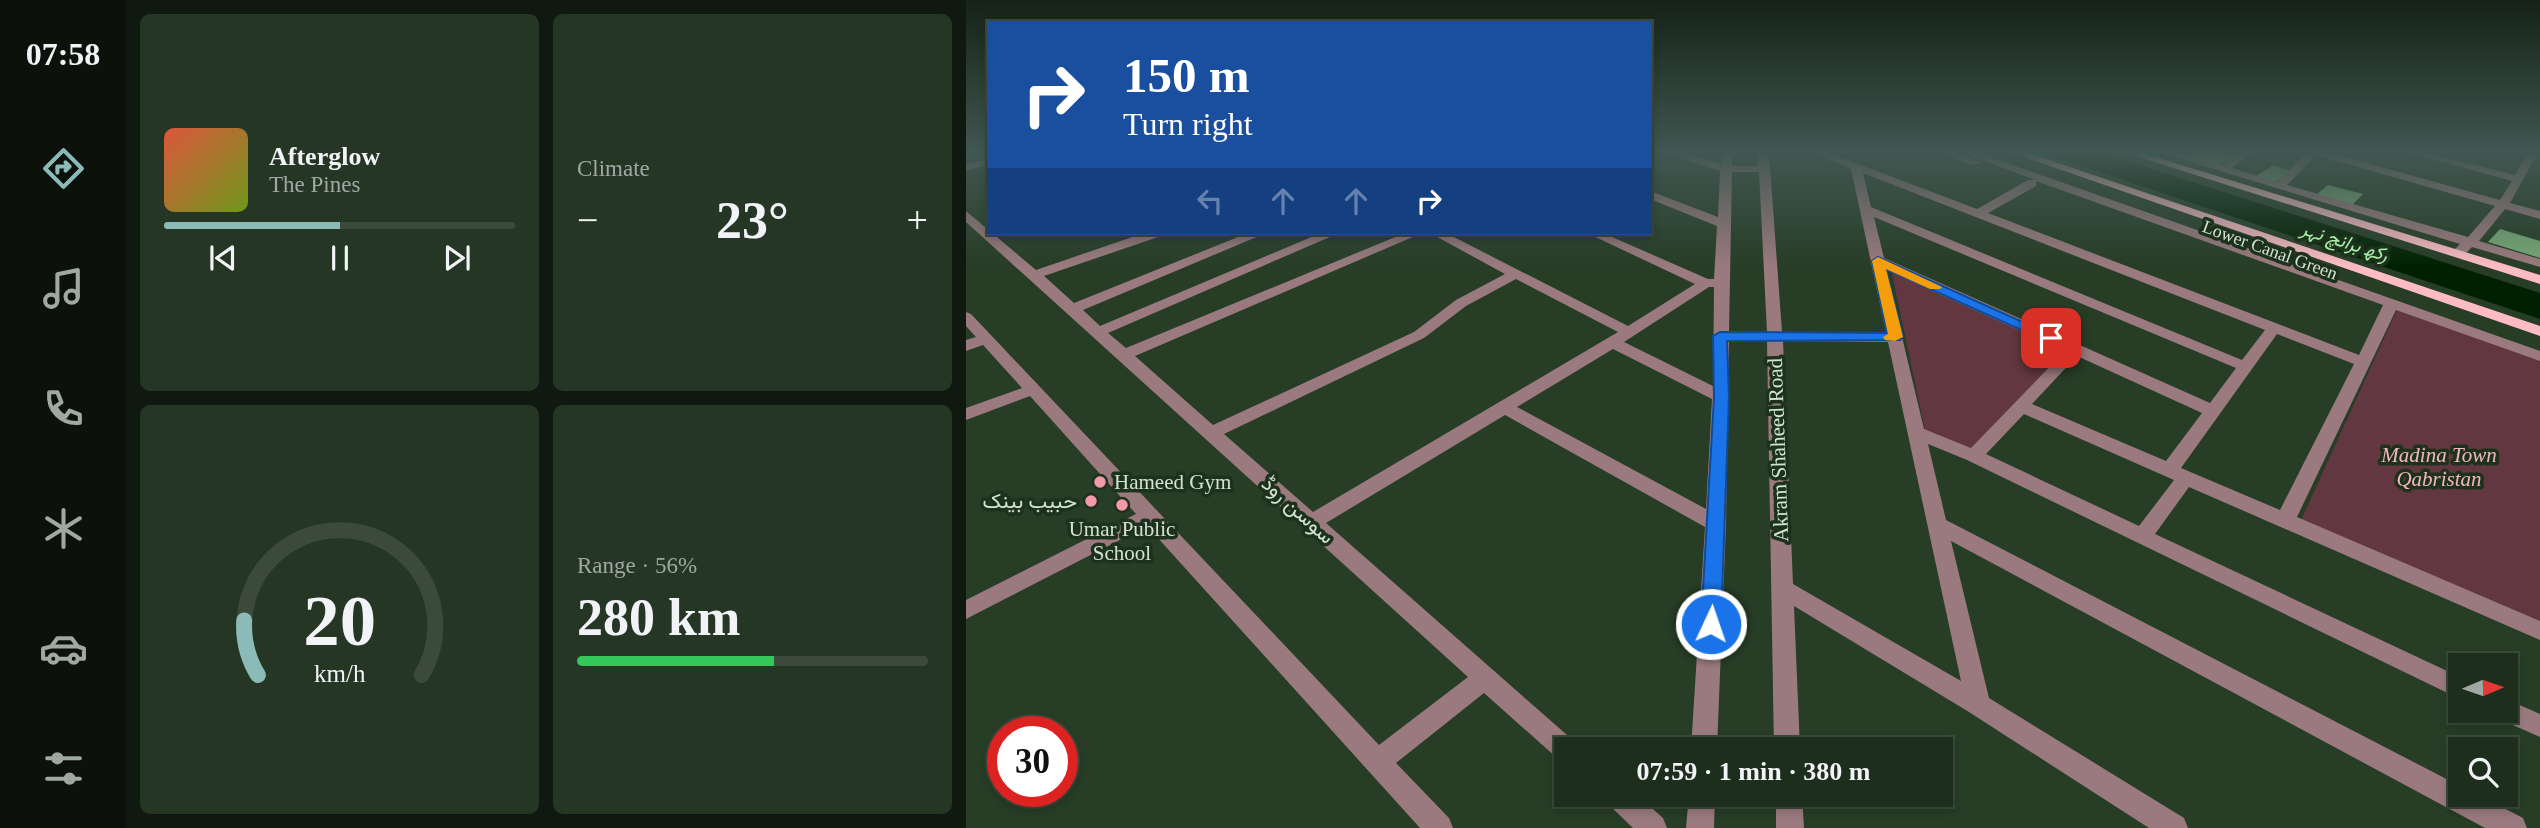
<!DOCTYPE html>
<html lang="en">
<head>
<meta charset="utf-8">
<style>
	body { margin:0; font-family:"Times New Roman",Vazirmatn,serif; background:#253625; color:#f1f3f6; height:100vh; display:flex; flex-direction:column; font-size:26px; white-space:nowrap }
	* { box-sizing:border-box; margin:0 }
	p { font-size:23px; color:#a0a8a3 }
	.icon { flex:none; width:38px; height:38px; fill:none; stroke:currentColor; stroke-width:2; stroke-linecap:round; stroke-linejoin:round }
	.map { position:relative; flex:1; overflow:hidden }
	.drawer { display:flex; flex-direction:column; gap:14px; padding:14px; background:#10190f; width:840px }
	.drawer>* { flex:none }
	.banner { position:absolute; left:21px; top:21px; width:665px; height:214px; border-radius:0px; box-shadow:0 4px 10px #0003,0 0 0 2px #3b4a3b; background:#1a4fa0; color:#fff; overflow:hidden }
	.needle { width:46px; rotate:88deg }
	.buttons { position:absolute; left:1482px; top:653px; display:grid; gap:14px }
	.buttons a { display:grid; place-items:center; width:70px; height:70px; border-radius:0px; background:#1d2e1c; box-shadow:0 4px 10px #0003,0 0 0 2px #3b4a3b; font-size:35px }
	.speed { position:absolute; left:21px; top:716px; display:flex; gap:14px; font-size:35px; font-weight:700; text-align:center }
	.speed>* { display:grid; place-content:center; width:91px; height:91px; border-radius:50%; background:#1d2e1c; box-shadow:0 4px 10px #0003,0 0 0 2px #3b4a3b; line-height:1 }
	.speed .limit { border:10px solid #d22; background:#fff; color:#111 }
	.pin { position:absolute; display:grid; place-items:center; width:60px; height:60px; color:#fff; margin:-30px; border-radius:14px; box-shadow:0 4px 10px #0006 }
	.me { position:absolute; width:77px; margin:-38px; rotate:3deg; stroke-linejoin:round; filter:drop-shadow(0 0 5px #0008) }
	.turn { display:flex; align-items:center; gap:24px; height:147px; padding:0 21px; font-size:32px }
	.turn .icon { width:91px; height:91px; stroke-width:2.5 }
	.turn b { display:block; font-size:49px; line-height:60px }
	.lanes { display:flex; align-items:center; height:66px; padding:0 21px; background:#0003; justify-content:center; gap:35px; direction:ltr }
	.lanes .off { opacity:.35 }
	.big { font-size:52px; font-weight:700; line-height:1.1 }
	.drawer .card { flex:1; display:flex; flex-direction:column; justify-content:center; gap:10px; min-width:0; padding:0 24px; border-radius:10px; background:#253625 }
	.drawer .dial { align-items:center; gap:0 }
	.dial svg { height:182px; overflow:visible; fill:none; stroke:#3b4a3b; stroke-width:7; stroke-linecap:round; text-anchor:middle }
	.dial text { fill:#f1f3f6; stroke:none }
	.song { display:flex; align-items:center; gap:21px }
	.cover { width:84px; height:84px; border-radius:10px; background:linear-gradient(135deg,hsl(10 70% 55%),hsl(80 70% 35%)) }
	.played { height:7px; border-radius:4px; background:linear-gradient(90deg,#8bbbb9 50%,#3b4a3b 50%) }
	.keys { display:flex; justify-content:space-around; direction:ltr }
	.heat { display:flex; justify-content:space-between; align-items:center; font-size:38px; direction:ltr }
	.charge { height:10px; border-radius:5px; background:linear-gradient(90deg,#34c759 56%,#3b4a3b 0) }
	.drawer .tiles { flex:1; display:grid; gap:14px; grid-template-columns:repeat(2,1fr) }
	.trip { position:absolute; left:588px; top:737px; width:399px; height:70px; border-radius:0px; background:#1d2e1c; box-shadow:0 4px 10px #0003,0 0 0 2px #3b4a3b; font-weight:700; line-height:70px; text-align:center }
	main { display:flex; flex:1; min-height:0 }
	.tabs { display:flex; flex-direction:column; width:126px; justify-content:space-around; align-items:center; background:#0c120b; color:#a0a8a3 }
	.tabs .icon { width:49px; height:49px }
	.tabs .active { color:#8bbbb9 }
	.tabs b { font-size:32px; color:#f1f3f6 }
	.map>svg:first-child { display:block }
	.green { fill:#62373f }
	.water { fill:#002101 }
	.building { fill:#77a976 }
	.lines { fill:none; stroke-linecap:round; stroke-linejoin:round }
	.minor { fill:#9a7a7e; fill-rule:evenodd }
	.major { fill:#fdbcc5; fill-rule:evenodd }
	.route { fill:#1a73e8; stroke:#114b97; stroke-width:2 }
	.slow { fill:#f59e0b }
	.poi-dot { fill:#f39aa9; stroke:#1d321d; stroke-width:2.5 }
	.labels { text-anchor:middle; stroke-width:7; stroke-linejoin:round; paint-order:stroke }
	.far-street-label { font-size:18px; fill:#d4e1d3; stroke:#1d321d }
	.far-water-label { font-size:19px; font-style:italic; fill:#a8efa7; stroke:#1d321d }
	.street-label { font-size:21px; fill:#d4e1d3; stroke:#1d321d }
	.park-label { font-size:21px; font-style:italic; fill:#f3b6bf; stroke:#1d321d }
	.poi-label { font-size:21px; fill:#d4e1d3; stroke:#1d321d; text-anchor:start }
</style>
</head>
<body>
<main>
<nav class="tabs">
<b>07:58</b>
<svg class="icon active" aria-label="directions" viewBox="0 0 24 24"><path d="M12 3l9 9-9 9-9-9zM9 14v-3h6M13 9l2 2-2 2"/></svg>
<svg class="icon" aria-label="music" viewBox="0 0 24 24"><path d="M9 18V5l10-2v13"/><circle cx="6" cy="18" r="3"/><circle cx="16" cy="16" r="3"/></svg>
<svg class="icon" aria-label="phone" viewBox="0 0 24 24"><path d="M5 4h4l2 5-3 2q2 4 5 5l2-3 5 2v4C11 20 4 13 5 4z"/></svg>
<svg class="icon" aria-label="climate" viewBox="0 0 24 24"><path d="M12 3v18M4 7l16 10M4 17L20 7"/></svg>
<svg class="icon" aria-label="car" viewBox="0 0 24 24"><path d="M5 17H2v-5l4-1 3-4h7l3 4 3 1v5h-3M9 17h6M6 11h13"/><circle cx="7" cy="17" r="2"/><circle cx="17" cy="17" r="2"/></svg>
<svg class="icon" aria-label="filters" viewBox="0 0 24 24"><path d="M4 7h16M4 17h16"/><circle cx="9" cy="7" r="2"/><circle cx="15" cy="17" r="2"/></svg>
</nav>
<section class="drawer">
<div class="tiles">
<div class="card">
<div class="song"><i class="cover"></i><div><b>Afterglow</b><p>The Pines</p></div></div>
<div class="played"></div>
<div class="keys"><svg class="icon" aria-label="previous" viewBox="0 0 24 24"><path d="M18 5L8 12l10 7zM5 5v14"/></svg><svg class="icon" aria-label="pause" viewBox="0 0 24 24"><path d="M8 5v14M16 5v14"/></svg><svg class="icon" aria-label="next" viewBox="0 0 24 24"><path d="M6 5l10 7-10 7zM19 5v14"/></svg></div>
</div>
<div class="card"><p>Climate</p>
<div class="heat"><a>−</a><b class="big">23°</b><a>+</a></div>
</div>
<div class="card dial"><svg viewBox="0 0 100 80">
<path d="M14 69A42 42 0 1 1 86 69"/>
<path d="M14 69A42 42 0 0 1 8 45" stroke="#8bbbb9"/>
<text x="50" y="56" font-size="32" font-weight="700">20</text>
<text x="50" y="72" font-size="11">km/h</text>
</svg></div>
<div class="card"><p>Range · 56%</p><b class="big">280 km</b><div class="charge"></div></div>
</div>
</section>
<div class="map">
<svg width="1574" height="828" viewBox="0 0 1574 828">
	<rect width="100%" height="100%" fill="#273d26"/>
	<path class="green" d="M 925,269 L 1102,349 L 1008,449 L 959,430 Z
		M 1431,310 L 1574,360 L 1574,621 L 1335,520 Z"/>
	<path class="water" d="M 1073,152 L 1133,152 L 1574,293 L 1574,319 Z"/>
	<path class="building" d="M 1222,152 L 1257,152 L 1269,155 L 1253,165 L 1217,154 Z
		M 1307,165 L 1326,171 L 1308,183 L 1289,177 Z
		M 1362,185 L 1397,194 L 1386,205 L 1351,194 Z
		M 1534,229 L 1574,241 L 1574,258 L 1522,242 Z"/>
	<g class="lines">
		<path class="minor" d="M 701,152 L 716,152 L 755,164 L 756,152 L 766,152 L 766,166 L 792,166 L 792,152 L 803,152 L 816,332 L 920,332 L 885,169 L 847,152 L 861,152 L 1011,209 L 1062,180 L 1069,180 L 995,152 L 1010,152 L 1574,351 L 1574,361 L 1430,310 L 1331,517 L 1574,621 L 1574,640 L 1223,487 L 1189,534 L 1494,677 L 1494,699 L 1001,460 L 962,444 L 980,520 L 1494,786 L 1494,794 L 1511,794 L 1557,818 L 1561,828 L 1519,828 L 985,541 L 1023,698 L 1218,818 L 1222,828 L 1183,828 L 1003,712 L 828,606 L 834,749 L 808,749 L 801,341 L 763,341 L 760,524 L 751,749 L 725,749 L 739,527 L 539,415 L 360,523 L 609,742 L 612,749 L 600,749 L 600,762 L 591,758 L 518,693 L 430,763 L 483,818 L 487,828 L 454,828 L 181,526 L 0,619 L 0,600 L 170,514 L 64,396 L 0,420 L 0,408 L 56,388 L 17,345 L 0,351 L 0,340 L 10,337 L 0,326 L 0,312 L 5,314 L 413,745 L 502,677 L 0,222 L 0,211 L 70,270 L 178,233 L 196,233 L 195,236 L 78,276 L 108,303 L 282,233 L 300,233 L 117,310 L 134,326 L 355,233 L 373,233 L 142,333 L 160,348 L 439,233 L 456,233 L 169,356 L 247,425 L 448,332 L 490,300 L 539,274 L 464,233 L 480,233 L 662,326 L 729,284 L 621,233 L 637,233 L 742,279 L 748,279 L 751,226 L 684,199 L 684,191 L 752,217 L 754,171 L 702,154 ZM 766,172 L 793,172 L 801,332 L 763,331 ZM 897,173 L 1299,330 L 1276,360 L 905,207 ZM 1070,181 L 1417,305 L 1393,355 L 1022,213 L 1070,186 ZM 908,217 L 1270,368 L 1244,403 L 918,258 ZM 920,270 L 1099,351 L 1005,448 L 958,429 ZM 550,279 L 652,332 L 347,512 L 258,434 L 458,338 L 500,306 ZM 743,287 L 748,287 L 747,386 L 658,342 ZM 1311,334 L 1388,364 L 1314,510 L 1215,468 ZM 817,341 L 922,342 L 995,681 L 827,584 ZM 647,349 L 746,399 L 740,509 L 551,407 ZM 1111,356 L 1236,413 L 1200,461 L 1066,404 ZM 1058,414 L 1208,480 L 1173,526 L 1020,454 Z
			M 972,152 L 987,152 L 1016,163 L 1006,165 Z
			M 1192,152 L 1208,152 L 1256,165 L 1275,152 L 1287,152 L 1266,168 L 1311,182 L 1341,152 L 1361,152 L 1534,200 L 1546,181 L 1440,152 L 1457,152 L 1549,175 L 1562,152 L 1572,152 L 1544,203 L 1574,211 L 1574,219 L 1539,209 L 1513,241 L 1574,259 L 1574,267 L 1506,247 L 1501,252 L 1491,252 L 1489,249 L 1494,244 ZM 1350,155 L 1529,206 L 1502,237 L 1321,185 Z
			M 23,159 L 23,165 L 0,170 L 0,164 Z
			M 1540,699 L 1574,714 L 1574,737 L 1531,718 L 1528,710 L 1540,710 Z
			M 637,794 L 670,794 L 697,818 L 701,828 L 667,828 L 641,803 Z
			M 723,794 L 749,794 L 748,828 L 720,828 Z
			M 810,794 L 836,794 L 838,828 L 810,828 Z"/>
		<path class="major" d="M 1044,152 L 1059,152 L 1574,326 L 1574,336 Z
			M 1157,152 L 1173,152 L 1574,275 L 1574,284 Z"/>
	</g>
	<linearGradient id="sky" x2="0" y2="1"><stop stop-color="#152215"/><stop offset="0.57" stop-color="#415752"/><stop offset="1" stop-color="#415752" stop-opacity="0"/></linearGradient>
	<rect width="1574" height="267" fill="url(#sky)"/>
	<path class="route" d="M 912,257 L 1092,338 L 1090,341 L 1080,341 L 920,269 L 937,337 L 934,340 L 761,341 L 763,397 L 755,624 L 752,630 L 745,632 L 738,630 L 735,624 L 748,397 L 747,336 L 754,332 L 921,333 L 906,261 Z"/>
	<path class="slow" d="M 912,257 L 976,287 L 974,289 L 964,289 L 920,269 L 937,337 L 929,341 L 919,340 L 917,337 L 922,334 L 906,261 Z"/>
	<g class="poi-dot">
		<circle cx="134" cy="482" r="7"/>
		<circle cx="125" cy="501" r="7"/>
		<circle cx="156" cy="505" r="7"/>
	</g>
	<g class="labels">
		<g class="far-street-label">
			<text transform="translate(1304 250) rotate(20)" y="6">Lower Canal Green</text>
		</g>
		<g class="far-water-label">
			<text transform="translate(1379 241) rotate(18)" y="7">رکھ برانچ نہر</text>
		</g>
		<g class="street-label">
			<text transform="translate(812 450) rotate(-92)" y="7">Akram Shaheed Road</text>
			<text transform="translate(332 510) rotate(42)" y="7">سوسن روڈ</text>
		</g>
		<g class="park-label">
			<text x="1473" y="462">Madina Town<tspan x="1473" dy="24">Qabristan</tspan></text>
		</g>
		<g class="poi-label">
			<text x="148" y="489">Hameed Gym</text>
			<text x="111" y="508" text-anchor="end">حبیب بینک</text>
			<text x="156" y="536" text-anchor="middle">Umar Public<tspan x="156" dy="24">School</tspan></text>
		</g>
	</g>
</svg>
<div class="buttons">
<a><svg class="needle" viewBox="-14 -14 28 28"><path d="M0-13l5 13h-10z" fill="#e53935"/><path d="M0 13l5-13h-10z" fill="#a0a8a3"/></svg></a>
<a><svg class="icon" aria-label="search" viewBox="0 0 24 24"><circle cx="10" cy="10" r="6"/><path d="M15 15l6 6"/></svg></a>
</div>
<div class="speed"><div class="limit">30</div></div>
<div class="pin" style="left:1085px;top:338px;background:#d93025"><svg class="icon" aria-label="arrive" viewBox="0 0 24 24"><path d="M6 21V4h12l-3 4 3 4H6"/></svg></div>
<svg class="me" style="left:745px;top:624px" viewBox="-20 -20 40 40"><circle r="17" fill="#1a73e8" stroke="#fff" stroke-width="3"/><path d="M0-11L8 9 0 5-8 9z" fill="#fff"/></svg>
<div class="trip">07:59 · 1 min · 380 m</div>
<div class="banner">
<div class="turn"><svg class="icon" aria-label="right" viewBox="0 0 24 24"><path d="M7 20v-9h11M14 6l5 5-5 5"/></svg><div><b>150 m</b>Turn right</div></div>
<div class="lanes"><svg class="icon off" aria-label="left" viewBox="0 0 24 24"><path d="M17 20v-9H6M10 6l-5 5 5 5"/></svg><svg class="icon off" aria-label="ahead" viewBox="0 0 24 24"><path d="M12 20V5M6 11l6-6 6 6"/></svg><svg class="icon off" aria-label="ahead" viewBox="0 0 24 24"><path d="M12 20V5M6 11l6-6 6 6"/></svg><svg class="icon" aria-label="right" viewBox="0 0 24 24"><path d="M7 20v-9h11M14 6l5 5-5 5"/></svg></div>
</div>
</div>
</main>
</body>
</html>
